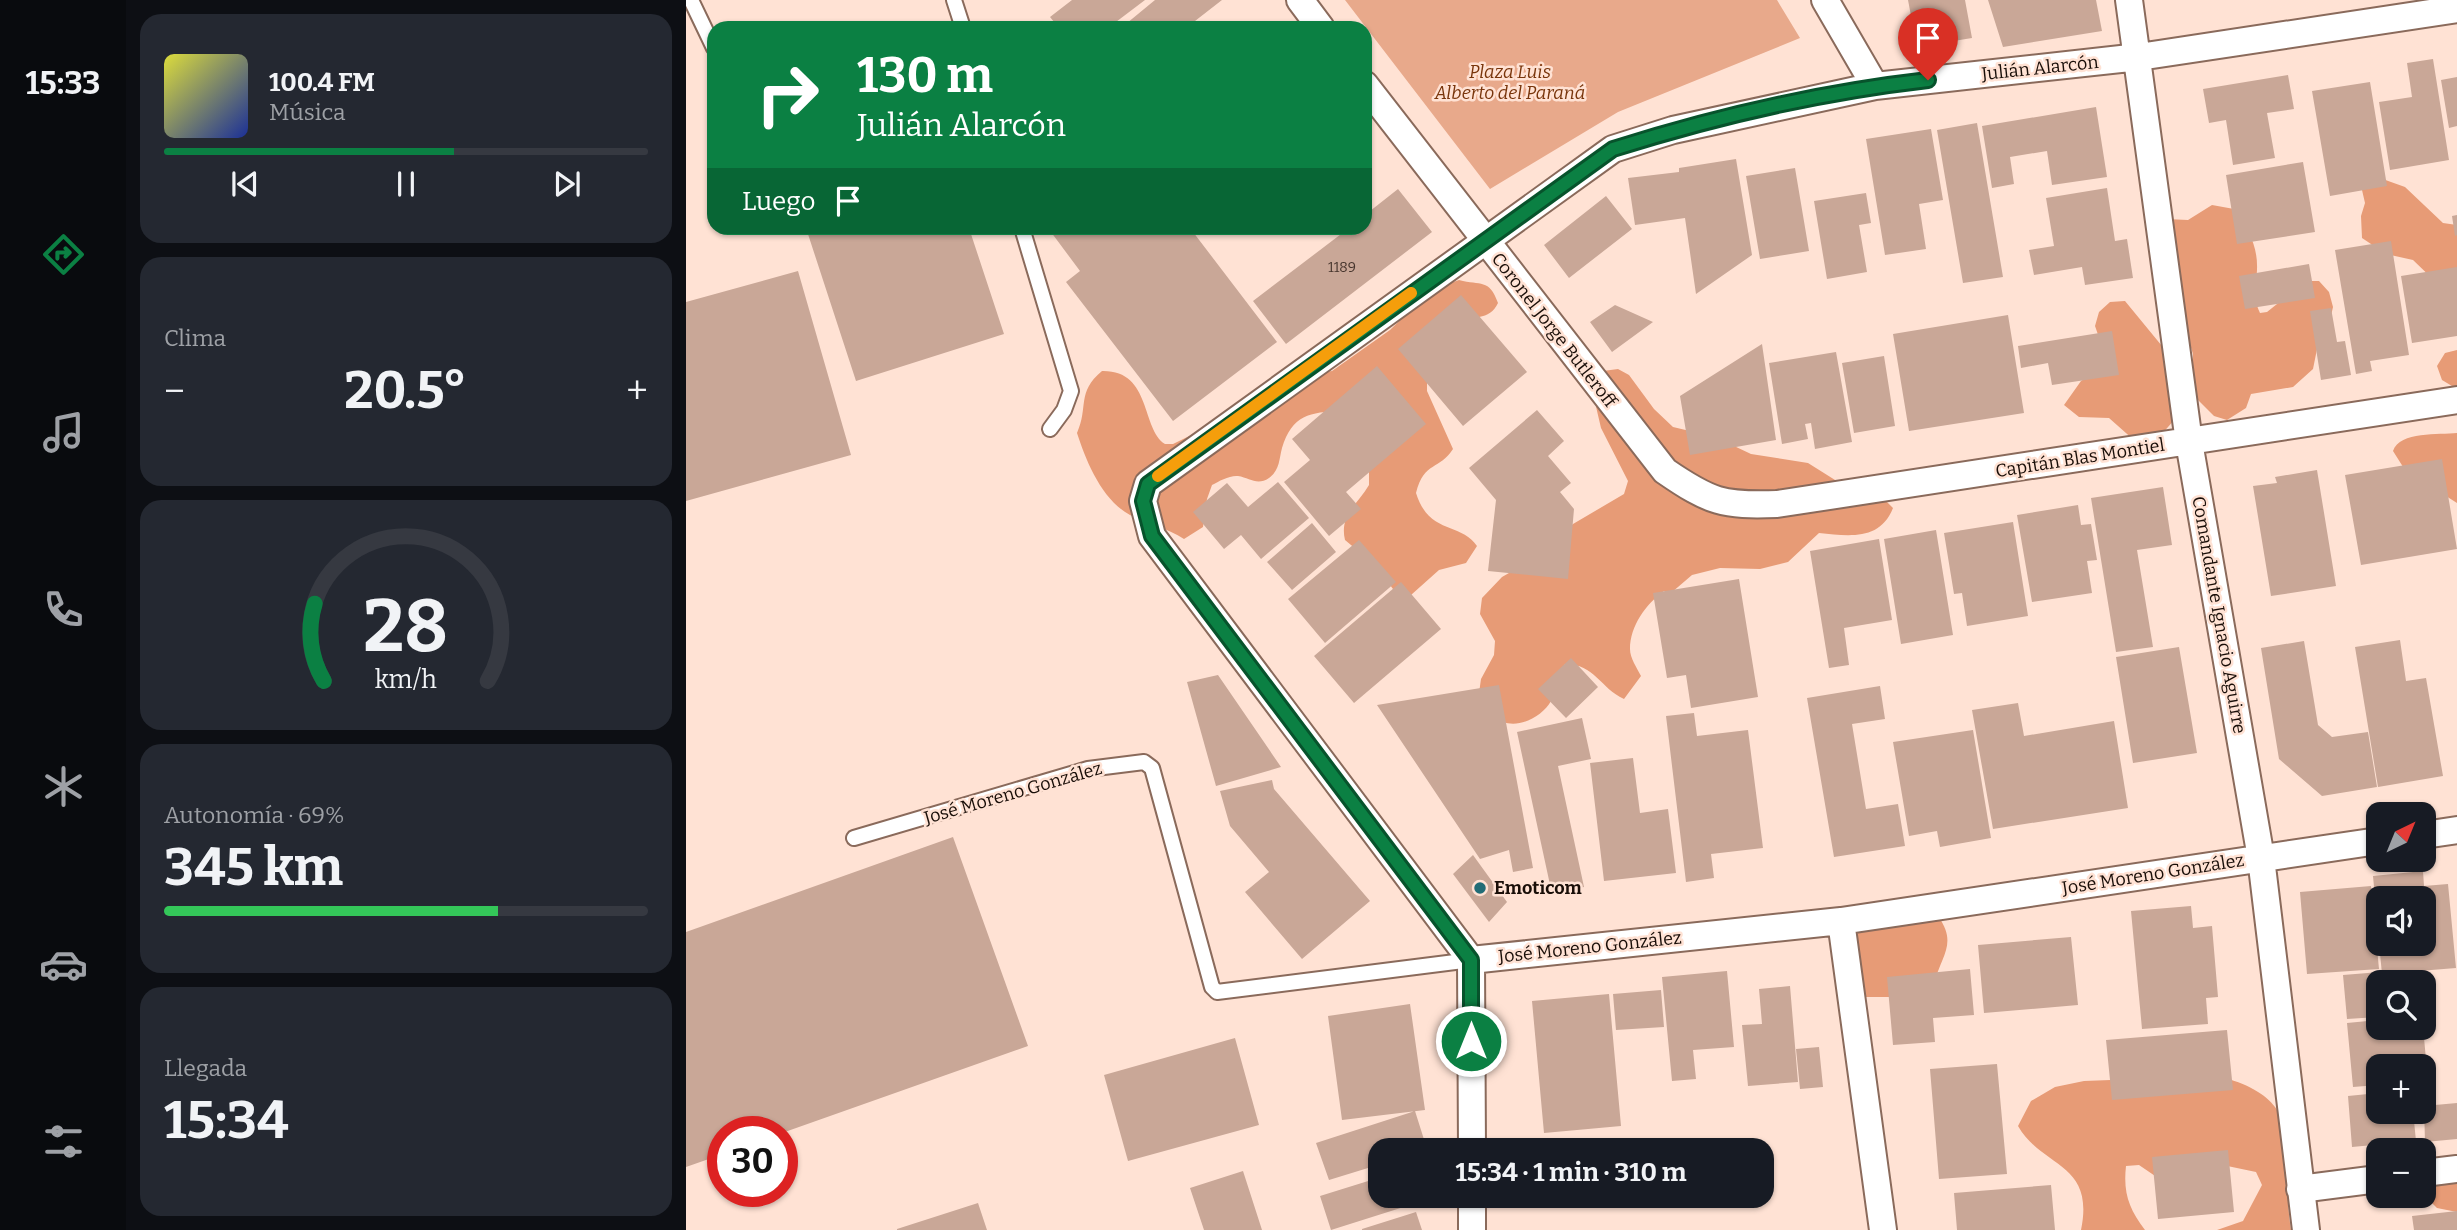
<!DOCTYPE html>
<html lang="es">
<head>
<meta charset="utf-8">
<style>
	body { margin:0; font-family:Bitter,serif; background:#242831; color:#f1f3f6; height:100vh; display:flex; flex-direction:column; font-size:26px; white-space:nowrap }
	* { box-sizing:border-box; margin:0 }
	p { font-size:23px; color:#9ea1a6 }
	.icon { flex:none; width:38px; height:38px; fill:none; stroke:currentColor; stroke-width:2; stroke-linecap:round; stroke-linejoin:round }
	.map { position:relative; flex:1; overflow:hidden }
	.drawer { display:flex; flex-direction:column; gap:14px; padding:14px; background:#0d0f14; width:560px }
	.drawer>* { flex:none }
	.banner { position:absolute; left:21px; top:21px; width:665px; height:214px; border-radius:21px; box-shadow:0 2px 5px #0004; background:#0b8043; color:#fff; overflow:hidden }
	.needle { width:46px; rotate:43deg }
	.controls { position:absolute; left:1680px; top:802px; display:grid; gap:14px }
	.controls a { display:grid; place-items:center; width:70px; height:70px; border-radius:14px; background:#171b24; box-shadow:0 2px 5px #0004; font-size:35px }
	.speed { position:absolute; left:21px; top:1116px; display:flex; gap:14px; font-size:35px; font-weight:700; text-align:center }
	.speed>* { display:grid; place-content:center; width:91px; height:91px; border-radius:50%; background:#171b24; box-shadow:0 2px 5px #0004; line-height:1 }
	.speed .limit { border:10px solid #d22; background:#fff; color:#111 }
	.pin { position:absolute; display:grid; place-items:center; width:60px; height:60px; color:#fff; margin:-72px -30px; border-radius:50% 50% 50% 0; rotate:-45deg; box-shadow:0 0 7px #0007 }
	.pin .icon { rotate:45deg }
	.me { position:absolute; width:77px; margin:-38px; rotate:0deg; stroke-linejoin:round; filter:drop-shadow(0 0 5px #0008) }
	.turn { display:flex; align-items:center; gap:24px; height:147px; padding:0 35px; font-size:32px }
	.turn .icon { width:91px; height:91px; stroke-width:2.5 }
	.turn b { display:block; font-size:49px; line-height:60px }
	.then { display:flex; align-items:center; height:66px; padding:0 35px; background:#0003; gap:14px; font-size:26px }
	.big { font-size:52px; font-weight:700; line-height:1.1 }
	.drawer .card { flex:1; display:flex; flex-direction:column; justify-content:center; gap:10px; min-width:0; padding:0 24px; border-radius:21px; background:#242831 }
	.drawer .dial { align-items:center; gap:0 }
	.dial svg { height:182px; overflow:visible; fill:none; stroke:#363941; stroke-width:7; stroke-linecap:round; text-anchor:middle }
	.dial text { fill:#f1f3f6; stroke:none }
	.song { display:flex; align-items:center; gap:21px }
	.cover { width:84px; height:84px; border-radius:10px; background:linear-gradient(135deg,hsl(60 70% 55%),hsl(230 70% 35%)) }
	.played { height:7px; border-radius:4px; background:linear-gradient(90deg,#0b8043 60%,#363941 60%) }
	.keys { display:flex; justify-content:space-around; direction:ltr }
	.heat { display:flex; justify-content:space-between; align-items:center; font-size:38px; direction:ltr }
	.charge { height:10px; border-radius:5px; background:linear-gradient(90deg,#34c759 69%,#363941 0) }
	.trip { position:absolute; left:682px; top:1138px; width:406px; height:70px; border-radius:21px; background:#171b24; box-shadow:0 2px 5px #0004; font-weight:700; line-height:70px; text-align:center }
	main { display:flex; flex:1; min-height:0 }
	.tab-bar { display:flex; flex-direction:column; width:126px; justify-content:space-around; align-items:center; background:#090b0e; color:#9ea1a6 }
	.tab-bar .icon { width:49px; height:49px }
	.tab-bar .active { color:#0b8043 }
	.tab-bar b { font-size:32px; color:#f1f3f6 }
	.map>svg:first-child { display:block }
	.green { fill:#e8a98b }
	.forest { fill:#e79b76 }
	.building { fill:#c9a797 }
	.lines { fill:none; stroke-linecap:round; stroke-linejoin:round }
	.lane-casing { stroke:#8a6a5b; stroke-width:18 }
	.street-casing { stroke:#8a6a5b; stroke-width:30 }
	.lane { stroke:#fff; stroke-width:14 }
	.street { stroke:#fff; stroke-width:26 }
	.route-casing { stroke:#07532c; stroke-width:18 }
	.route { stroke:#0b8043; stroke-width:12 }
	.slow { stroke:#f59e0b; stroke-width:12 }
	.poi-dot { fill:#226c76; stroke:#ffe2d4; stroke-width:2.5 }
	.labels { text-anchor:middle; stroke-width:5; stroke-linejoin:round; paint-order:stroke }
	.number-label { font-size:14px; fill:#45342c }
	.street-label { font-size:18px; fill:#190e08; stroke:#ffe2d4 }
	.park-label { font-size:18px; font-style:italic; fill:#79350b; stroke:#ffe2d4 }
	.poi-label { font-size:18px; font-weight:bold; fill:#190e08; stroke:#ffe2d4; text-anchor:start }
</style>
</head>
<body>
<main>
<nav class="tab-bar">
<b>15:33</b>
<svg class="icon active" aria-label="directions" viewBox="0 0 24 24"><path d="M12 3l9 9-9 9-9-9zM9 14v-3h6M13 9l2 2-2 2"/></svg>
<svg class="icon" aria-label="music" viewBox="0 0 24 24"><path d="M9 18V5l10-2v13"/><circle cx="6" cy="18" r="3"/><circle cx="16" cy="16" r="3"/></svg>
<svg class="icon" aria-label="phone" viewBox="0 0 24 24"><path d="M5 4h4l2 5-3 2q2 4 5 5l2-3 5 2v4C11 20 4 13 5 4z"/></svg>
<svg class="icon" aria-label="climate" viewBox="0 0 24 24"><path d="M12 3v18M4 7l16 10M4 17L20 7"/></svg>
<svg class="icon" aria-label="car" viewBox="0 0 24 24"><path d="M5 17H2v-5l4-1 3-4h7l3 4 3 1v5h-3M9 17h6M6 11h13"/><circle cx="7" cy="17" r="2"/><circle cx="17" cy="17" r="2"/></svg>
<svg class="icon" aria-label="filters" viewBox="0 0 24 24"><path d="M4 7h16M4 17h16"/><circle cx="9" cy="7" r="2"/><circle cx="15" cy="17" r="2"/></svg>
</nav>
<section class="drawer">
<div class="card">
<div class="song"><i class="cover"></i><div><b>100.4 FM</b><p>Música</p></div></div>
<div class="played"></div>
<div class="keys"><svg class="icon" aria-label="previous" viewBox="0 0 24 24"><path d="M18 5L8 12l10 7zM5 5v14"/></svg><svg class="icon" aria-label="pause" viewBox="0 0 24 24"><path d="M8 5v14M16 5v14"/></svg><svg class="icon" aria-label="next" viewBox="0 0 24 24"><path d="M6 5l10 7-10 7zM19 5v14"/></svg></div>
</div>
<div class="card"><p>Clima</p>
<div class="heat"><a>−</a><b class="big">20.5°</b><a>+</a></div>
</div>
<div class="card dial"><svg viewBox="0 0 100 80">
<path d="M14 69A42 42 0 1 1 86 69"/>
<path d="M14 69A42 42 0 0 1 10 35" stroke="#0b8043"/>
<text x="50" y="56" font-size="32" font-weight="700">28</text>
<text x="50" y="72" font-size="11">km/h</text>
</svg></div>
<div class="card"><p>Autonomía · 69%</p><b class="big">345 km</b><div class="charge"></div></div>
<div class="card"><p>Llegada</p><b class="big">15:34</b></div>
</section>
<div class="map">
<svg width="1771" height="1230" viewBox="0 0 1771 1230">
	<rect width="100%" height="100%" fill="#ffe2d4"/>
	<path class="green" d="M 659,0 L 1091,0 L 1114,38 L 932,112 L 804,189 Z"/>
	<path class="forest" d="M 1691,177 L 1719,187 L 1757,223 L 1771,225 L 1771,281 L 1754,286 L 1727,260 L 1700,254 L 1676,238 L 1675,216 L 1679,203 L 1676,190 Z
		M 1526,205 L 1548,209 C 1562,229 1572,245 1571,270 C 1570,291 1564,290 1574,313 L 1581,312 L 1620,281 L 1633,281 L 1643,292 L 1647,307 L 1644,320 L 1634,334 L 1627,369 L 1607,387 L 1565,394 L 1560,408 L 1541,420 L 1528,416 L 1506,394 L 1507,354 L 1496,319 L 1498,306 L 1480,219 L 1502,220 Z
		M 773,280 C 795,286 803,278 812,303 C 804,321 785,317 767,318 L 741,376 L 741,391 L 767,449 C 754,470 738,461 730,493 C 743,535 775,522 791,546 L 780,563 L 753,570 L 725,595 L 710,593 L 689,565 L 659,540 C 653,515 672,504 683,485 L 683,472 L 655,411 C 624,412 606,415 596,448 C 593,459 594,470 583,478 C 571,486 564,478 552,476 C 544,475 533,481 526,485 L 521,499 L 517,527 L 498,539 C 482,528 461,524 444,515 C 416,500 400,461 391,433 C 403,406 390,393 416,371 C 466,370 455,429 479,444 L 487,444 L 632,373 L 646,371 L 704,330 L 745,290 Z
		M 1439,301 L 1485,357 L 1489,419 L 1475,435 L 1449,441 L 1423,418 L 1393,417 L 1378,405 L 1395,381 L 1407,373 L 1416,346 L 1409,326 L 1413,312 L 1424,302 Z
		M 1771,350 L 1771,389 L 1756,380 L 1751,366 L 1759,353 Z
		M 932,369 L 943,375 L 968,409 L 987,427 L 1029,437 L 1065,454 L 1122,463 L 1157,485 L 1197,498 L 1207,508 C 1194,541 1163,536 1133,533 L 1102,562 L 1074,569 L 1034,568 L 1006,575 L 985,593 L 978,591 C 960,604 944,626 944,649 C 944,658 951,668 955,676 L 938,699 C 914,688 909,664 879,664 C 875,676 871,690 865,701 C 855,719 825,733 808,716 C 802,710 797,700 793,693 L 795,679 L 808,655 L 809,641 L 794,614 L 796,598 L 816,577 L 842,562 L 887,524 L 938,494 L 942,481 L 915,428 L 908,398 L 917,371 Z
		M 1771,433 L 1771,503 L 1719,470 L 1707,451 C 1714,431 1753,435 1771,433 Z
		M 1252,916 C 1272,944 1255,955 1248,984 L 1203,997 L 1175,997 L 1163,938 L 1174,928 Z
		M 1532,1076 C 1630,1101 1592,1156 1605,1230 L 1531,1230 L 1557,1221 L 1576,1185 L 1570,1172 L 1527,1163 L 1475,1180 L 1453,1165 L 1440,1166 C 1437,1193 1443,1209 1459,1230 L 1395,1230 C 1409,1162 1357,1169 1332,1126 L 1345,1101 L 1369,1087 L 1398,1081 Z
		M 1771,1180 L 1771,1212 L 1751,1208 L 1741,1198 L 1741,1184 Z"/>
	<path class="building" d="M 386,0 L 459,0 L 422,28 L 373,28 L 364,17 Z
		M 469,0 L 536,0 L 500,28 L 435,28 Z
		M 1222,0 L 1279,0 L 1286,38 L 1231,47 Z
		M 1302,0 L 1410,0 L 1416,31 L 1317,47 Z
		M 1747,59 L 1763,160 L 1704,170 L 1693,102 L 1726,97 L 1721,63 Z
		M 1602,75 L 1608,109 L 1581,113 L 1589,158 L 1547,165 L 1540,120 L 1523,123 L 1517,89 Z
		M 1771,77 L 1771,126 L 1763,128 L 1755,80 Z
		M 1684,82 L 1701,186 L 1644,196 L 1626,91 Z
		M 1410,107 L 1421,177 L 1366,185 L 1361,151 L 1324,157 L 1328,184 L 1306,188 L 1296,126 Z
		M 1291,123 L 1317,277 L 1277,283 L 1251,130 Z
		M 1245,129 L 1257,200 L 1233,204 L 1240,249 L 1199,255 L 1180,139 Z
		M 1050,159 L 1066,255 L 1010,294 L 999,218 L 949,225 L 942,178 L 993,172 L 993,168 Z
		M 1617,162 L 1629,232 L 1551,244 L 1540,175 Z
		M 1109,168 L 1123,251 L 1074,259 L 1060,176 Z
		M 1421,188 L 1429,241 L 1441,239 L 1447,278 L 1399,285 L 1396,267 L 1348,275 L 1343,250 L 1368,246 L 1360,198 Z
		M 712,189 L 746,232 L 600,344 L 567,301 L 663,228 L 679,228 L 679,215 Z
		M 1180,193 L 1185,223 L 1173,225 L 1181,272 L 1141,279 L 1128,201 Z
		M 920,196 L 946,229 L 883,278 L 858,245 Z
		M 1771,215 L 1771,235 L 1769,236 L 1766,216 Z
		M 120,228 L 283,228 L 318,334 L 170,381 Z
		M 362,228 L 504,228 L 591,342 L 487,421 L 380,282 L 394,271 Z
		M 1705,241 L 1723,355 L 1684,361 L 1686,371 L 1670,374 L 1649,250 Z
		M 1623,264 L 1629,298 L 1559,309 L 1553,276 Z
		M 1771,267 L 1771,336 L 1726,343 L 1715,276 Z
		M 112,271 L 165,455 L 0,501 L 0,302 Z
		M 775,295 L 841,372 L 777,426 L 712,349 Z
		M 929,305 L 967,322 L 926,352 L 904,322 Z
		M 1645,308 L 1651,342 L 1659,341 L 1665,375 L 1635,380 L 1624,311 Z
		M 1322,315 L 1338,413 L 1223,431 L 1207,334 Z
		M 1426,331 L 1433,375 L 1366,385 L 1362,363 L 1335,368 L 1332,346 Z
		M 1076,344 L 1090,440 L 1004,455 L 994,396 Z
		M 1150,352 L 1166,442 L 1129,449 L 1125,423 L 1119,424 L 1122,439 L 1096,444 L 1083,363 Z
		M 1198,356 L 1209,426 L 1168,433 L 1156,363 Z
		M 691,366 L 740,424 L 660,492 L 675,509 L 643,536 L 598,482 L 624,460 L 606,439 Z
		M 851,410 L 878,441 L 862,456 L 885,483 L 874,492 L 888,509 L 882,579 L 802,571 L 810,500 L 783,468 Z
		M 1756,459 L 1771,549 L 1675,565 L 1659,475 Z
		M 1631,470 L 1650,586 L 1585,596 L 1567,486 L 1591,483 L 1589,477 Z
		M 592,482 L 623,518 L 575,559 L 555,535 L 538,549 L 507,512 L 541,483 L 562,507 Z
		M 1477,487 L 1486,545 L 1451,550 L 1467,647 L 1430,652 L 1405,498 Z
		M 1392,505 L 1395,525 L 1405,524 L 1411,560 L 1401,561 L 1406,593 L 1346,602 L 1331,515 Z
		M 1327,522 L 1342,616 L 1281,626 L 1276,593 L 1268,594 L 1258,533 Z
		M 626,523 L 650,552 L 606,590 L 581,562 Z
		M 1250,530 L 1267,635 L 1215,644 L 1198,539 Z
		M 1193,539 L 1206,620 L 1158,628 L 1163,665 L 1143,668 L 1124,551 Z
		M 673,540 L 710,582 L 639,643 L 602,599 Z
		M 1053,579 L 1072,697 L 1005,708 L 1000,675 L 981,678 L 967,593 Z
		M 715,582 L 755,629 L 668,703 L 628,656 Z
		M 1714,640 L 1720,681 L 1740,678 L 1757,776 L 1692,787 L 1669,647 Z
		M 1618,641 L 1632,725 L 1646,737 L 1682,732 L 1691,787 L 1636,796 L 1593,759 L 1575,648 Z
		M 1493,647 L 1511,753 L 1447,763 L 1430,657 Z
		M 885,658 L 912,687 L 880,718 L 852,689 Z
		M 532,675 L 595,767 L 530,786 L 501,682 Z
		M 813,685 L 847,868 L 827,872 L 823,850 L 794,859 L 691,705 Z
		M 1194,686 L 1199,719 L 1166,724 L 1180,809 L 1212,804 L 1219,846 L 1148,857 L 1121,698 Z
		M 1332,703 L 1338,736 L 1428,721 L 1442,808 L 1307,829 L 1286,710 Z
		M 1008,713 L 1011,736 L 1062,730 L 1077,848 L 1025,854 L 1028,878 L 1000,882 L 980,716 Z
		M 896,718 L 905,759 L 872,766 L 898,887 L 866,894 L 831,732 Z
		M 1287,730 L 1305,838 L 1254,847 L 1251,831 L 1223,836 L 1207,742 Z
		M 947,758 L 954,813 L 982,809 L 990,873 L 918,881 L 904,763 Z
		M 586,780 L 588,789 L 684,901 L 616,959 L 559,892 L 583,872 L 544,826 L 534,791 Z
		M 267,837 L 342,1046 L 96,1133 L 37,1132 L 37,1154 L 0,1167 L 0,932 Z
		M 787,855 L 821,902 L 803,922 L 767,874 Z
		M 1737,871 L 1738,886 L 1762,884 L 1770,968 L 1696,974 L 1693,943 L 1738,943 L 1738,898 L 1692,898 L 1690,909 L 1687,876 Z
		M 1685,886 L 1693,969 L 1621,974 L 1614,892 Z
		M 1505,906 L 1507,928 L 1526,926 L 1532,997 L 1520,998 L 1522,1024 L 1456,1029 L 1445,911 Z
		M 1385,937 L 1392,1005 L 1298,1013 L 1292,945 Z
		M 1284,969 L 1288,1015 L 1247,1018 L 1249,1042 L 1207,1045 L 1201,977 Z
		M 1041,971 L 1048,1047 L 1007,1050 L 1010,1079 L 986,1081 L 976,977 Z
		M 1694,972 L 1692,1017 L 1661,1019 L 1657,975 Z
		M 1104,986 L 1112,1082 L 1062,1086 L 1056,1025 L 1076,1024 L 1073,989 Z
		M 975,990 L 978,1027 L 930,1030 L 927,994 Z
		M 923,994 L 935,1126 L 858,1133 L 846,1001 Z
		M 724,1004 L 739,1110 L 656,1120 L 642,1016 Z
		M 1692,1020 L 1692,1027 L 1737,1027 L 1742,1081 L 1738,1082 L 1738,1066 L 1692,1066 L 1692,1085 L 1667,1087 L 1661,1023 Z
		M 1541,1030 L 1547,1090 L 1426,1100 L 1420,1040 Z
		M 549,1038 L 573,1125 L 442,1161 L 418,1075 Z
		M 1133,1047 L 1137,1087 L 1114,1089 L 1110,1049 Z
		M 1311,1064 L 1321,1174 L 1253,1179 L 1244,1069 Z
		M 1692,1093 L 1692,1111 L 1727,1111 L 1730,1141 L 1666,1147 L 1662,1096 Z
		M 1771,1103 L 1771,1139 L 1739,1142 L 1738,1106 Z
		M 729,1111 L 741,1149 L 695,1150 L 695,1164 L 643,1180 L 630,1143 Z
		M 1542,1150 L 1548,1212 L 1472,1219 L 1466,1157 Z
		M 557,1171 L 576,1230 L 518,1230 L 504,1188 Z
		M 695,1177 L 695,1195 L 742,1195 L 743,1199 L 645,1230 L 634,1196 Z
		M 1365,1185 L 1369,1230 L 1271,1230 L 1268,1193 Z
		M 292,1203 L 301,1230 L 211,1230 L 211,1229 Z
		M 1771,1211 L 1771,1230 L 1728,1230 L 1726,1216 Z
		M 730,1212 L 736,1230 L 676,1230 L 676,1229 Z"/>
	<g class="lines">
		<g class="lane-casing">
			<path id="lane" d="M 5,0 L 28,48
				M 268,0 L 277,28
				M 336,228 L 385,391 L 378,410 L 364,429
				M 168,838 L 402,769 L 458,762 L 466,768 L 526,987 L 531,992 L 785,960"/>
		</g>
		<g class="street-casing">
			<path id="street" d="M 614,0 L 635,28
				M 1139,0 L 1189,86
				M 1443,0 L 1503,442 L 1575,858 L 1620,1230
				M 679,85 L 979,471 C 1024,502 1037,506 1091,504 L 1771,400
				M 1738,835 L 1771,830
				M 1155,921 L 1197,1230
				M 785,960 L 1155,921 L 1692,841
				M 786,1150 L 785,960 L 466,536 L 457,501 L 462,484 L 927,149 L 987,130 L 1189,86 L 1453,57 L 1771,9
				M 1738,1173 L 1771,1169
				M 1614,1189 L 1692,1179
				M 786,1195 L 786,1230"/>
		</g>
		<use href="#lane" class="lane"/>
		<use href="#street" class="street"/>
	</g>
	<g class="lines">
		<g class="route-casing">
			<path id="route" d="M 785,1041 L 785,960 L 466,536 L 457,501 L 462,484 L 927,149 C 1028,117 1136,92 1242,80"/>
		</g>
		<use href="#route" class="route"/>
		<path class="slow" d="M 472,476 L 725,293"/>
	</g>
	<circle class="poi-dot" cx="794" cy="888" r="7"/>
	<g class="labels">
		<g class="number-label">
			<text x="656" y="272">1189</text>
		</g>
		<g class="street-label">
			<text transform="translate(1354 68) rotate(-6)" y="6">Julián Alarcón</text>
			<text transform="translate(868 330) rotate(52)" y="6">Coronel Jorge Butleroff</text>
			<text transform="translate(1394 458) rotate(-9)" y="6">Capitán Blas Montiel</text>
			<text transform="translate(1533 615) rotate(80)" y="6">Comandante Ignacio Aguirre</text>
			<text transform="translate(327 793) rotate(-16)" y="6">José Moreno González</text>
			<text transform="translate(1467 874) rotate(-9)" y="6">José Moreno González</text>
			<text transform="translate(904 947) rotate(-6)" y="6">José Moreno González</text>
		</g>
		<g class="park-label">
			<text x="824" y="78">Plaza Luis<tspan x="824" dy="21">Alberto del Paraná</tspan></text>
		</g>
		<g class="poi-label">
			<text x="808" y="894">Emoticom</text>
		</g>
	</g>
</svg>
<div class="controls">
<a><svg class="needle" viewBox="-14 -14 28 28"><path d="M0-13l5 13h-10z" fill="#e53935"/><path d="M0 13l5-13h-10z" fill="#9ea1a6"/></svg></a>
<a><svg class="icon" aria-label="sound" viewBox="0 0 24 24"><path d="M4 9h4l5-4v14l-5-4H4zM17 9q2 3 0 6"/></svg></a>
<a><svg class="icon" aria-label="search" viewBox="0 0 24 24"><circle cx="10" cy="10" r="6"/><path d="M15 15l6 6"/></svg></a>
<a>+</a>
<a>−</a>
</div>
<div class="speed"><div class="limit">30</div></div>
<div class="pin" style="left:1242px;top:80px;background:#d93025"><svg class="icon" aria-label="arrive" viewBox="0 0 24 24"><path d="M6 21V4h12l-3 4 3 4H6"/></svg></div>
<svg class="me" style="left:785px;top:1041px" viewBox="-20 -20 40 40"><circle r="17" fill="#0b8043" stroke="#fff" stroke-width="3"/><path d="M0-11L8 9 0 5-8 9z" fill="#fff"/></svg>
<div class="trip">15:34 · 1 min · 310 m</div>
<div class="banner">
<div class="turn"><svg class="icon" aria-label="right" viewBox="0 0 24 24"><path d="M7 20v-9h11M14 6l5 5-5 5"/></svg><div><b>130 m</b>Julián Alarcón</div></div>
<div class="then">Luego<svg class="icon" aria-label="arrive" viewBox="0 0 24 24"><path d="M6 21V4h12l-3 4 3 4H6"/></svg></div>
</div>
</div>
</main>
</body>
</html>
